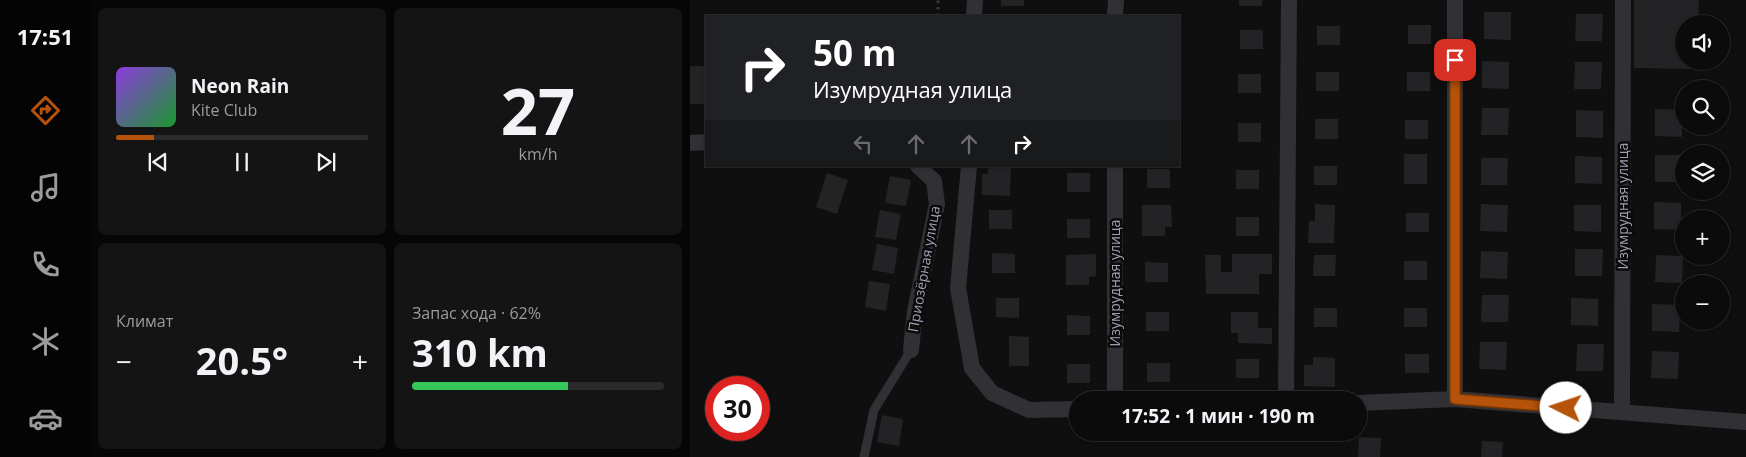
<!DOCTYPE html>
<html lang="ru">
<head>
<meta charset="utf-8">
<style>
	body { margin:0; font-family:"Open Sans",sans-serif; background:#141415; color:#f1f3f6; height:100vh; display:flex; flex-direction:column; font-size:19px; white-space:nowrap }
	* { box-sizing:border-box; margin:0 }
	p { font-size:16px; color:#9a9b9d }
	.icon { flex:none; width:28px; height:28px; fill:none; stroke:currentColor; stroke-width:2; stroke-linecap:round; stroke-linejoin:round }
	.map { position:relative; flex:1; overflow:hidden }
	.details { display:flex; flex-direction:column; gap:8px; padding:8px; background:#060607; width:600px }
	.details>* { flex:none }
	.hud { position:absolute; left:15px; top:15px; width:475px; height:152px; border-radius:0px; box-shadow:0 1px 4px #0004,0 0 0 1px #2b2b2d; background:#202124; color:#fff; overflow:hidden }
	.controls { position:absolute; left:985px; top:15px; display:grid; gap:10px }
	.controls a { display:grid; place-items:center; width:55px; height:55px; border-radius:50%; background:#0b0b0c; box-shadow:0 1px 4px #0004,0 0 0 1px #2b2b2d; font-size:25px }
	.speed { position:absolute; left:15px; top:376px; display:flex; gap:10px; font-size:25px; font-weight:700; text-align:center }
	.speed>* { display:grid; place-content:center; width:65px; height:65px; border-radius:50%; background:#0b0b0c; box-shadow:0 1px 4px #0004,0 0 0 1px #2b2b2d; line-height:1 }
	.speed .limit { border:8px solid #d22; background:#fff; color:#111 }
	.pin { position:absolute; display:grid; place-items:center; width:42px; height:42px; color:#fff; margin:-21px; border-radius:10px; box-shadow:0 2px 8px #0006 }
	.me { position:absolute; width:55px; margin:-28px; rotate:274deg; stroke-linejoin:round; filter:drop-shadow(0 0 4px #0008) }
	.turn { display:flex; align-items:center; gap:18px; height:105px; padding:0 25px; font-size:22px }
	.turn .icon { width:65px; height:65px; stroke-width:2.5 }
	.turn b { display:block; font-size:35px; line-height:42px }
	.lanes { display:flex; align-items:center; height:48px; padding:0 25px; background:#0003; justify-content:center; gap:25px; direction:ltr }
	.lanes .off { opacity:.35 }
	.big { font-size:38px; font-weight:700; line-height:1.1 }
	.details .widget { flex:1; display:flex; flex-direction:column; justify-content:center; gap:8px; min-width:0; padding:0 18px; border-radius:8px; background:#141415 }
	.details .dial { align-items:center; gap:0 }
	.dial b { font-size:65px; line-height:1 }
	.song { display:flex; align-items:center; gap:15px }
	.cover { width:60px; height:60px; border-radius:8px; background:linear-gradient(135deg,hsl(270 70% 55%),hsl(130 70% 35%)) }
	.played { height:5px; border-radius:2px; background:linear-gradient(90deg,#b45309 15%,#2b2b2d 15%) }
	.keys { display:flex; justify-content:space-around; direction:ltr }
	.heat { display:flex; justify-content:space-between; align-items:center; font-size:28px; direction:ltr }
	.charge { height:8px; border-radius:4px; background:linear-gradient(90deg,#34c759 62%,#2b2b2d 0) }
	.details .tiles { flex:1; display:grid; gap:8px; grid-template-columns:repeat(2,1fr) }
	.trip { position:absolute; left:379px; top:391px; width:298px; height:50px; border-radius:25px; background:#0b0b0c; box-shadow:0 1px 4px #0004,0 0 0 1px #2b2b2d; font-weight:700; line-height:50px; text-align:center }
	main { display:flex; flex:1; min-height:0 }
	.tab-bar { display:flex; flex-direction:column; width:90px; justify-content:space-around; align-items:center; background:#040405; color:#9a9b9d }
	.tab-bar .icon { width:35px; height:35px }
	.tab-bar .current { color:#b45309 }
	.tab-bar b { font-size:22px; color:#f1f3f6 }
	.map>svg:first-child { display:block }
	.building { fill:#232224 }
	.lines { fill:none; stroke-linecap:round; stroke-linejoin:round }
	.path { stroke:#36363c; stroke-width:3; stroke-dasharray:2.5 4; stroke-linecap:butt }
	.lane { stroke:#313035; stroke-width:9 }
	.street { stroke:#313035; stroke-width:16 }
	.route-casing { stroke:#753606; stroke-width:12 }
	.route { stroke:#b45309; stroke-width:9 }
	.labels { text-anchor:middle; stroke-width:5; stroke-linejoin:round; paint-order:stroke }
	.street-label { font-size:14px; fill:#9fa0b2; stroke:#0a0a0b }
</style>
</head>
<body>
<main>
<nav class="tab-bar">
<b>17:51</b>
<svg class="icon current" aria-label="directions" viewBox="0 0 24 24"><path d="M12 3l9 9-9 9-9-9zM9 14v-3h6M13 9l2 2-2 2"/></svg>
<svg class="icon" aria-label="music" viewBox="0 0 24 24"><path d="M9 18V5l10-2v13"/><circle cx="6" cy="18" r="3"/><circle cx="16" cy="16" r="3"/></svg>
<svg class="icon" aria-label="phone" viewBox="0 0 24 24"><path d="M5 4h4l2 5-3 2q2 4 5 5l2-3 5 2v4C11 20 4 13 5 4z"/></svg>
<svg class="icon" aria-label="climate" viewBox="0 0 24 24"><path d="M12 3v18M4 7l16 10M4 17L20 7"/></svg>
<svg class="icon" aria-label="car" viewBox="0 0 24 24"><path d="M5 17H2v-5l4-1 3-4h7l3 4 3 1v5h-3M9 17h6M6 11h13"/><circle cx="7" cy="17" r="2"/><circle cx="17" cy="17" r="2"/></svg>
</nav>
<section class="details">
<div class="tiles">
<div class="widget">
<div class="song"><i class="cover"></i><div><b>Neon Rain</b><p>Kite Club</p></div></div>
<div class="played"></div>
<div class="keys"><svg class="icon" aria-label="previous" viewBox="0 0 24 24"><path d="M18 5L8 12l10 7zM5 5v14"/></svg><svg class="icon" aria-label="pause" viewBox="0 0 24 24"><path d="M8 5v14M16 5v14"/></svg><svg class="icon" aria-label="next" viewBox="0 0 24 24"><path d="M6 5l10 7-10 7zM19 5v14"/></svg></div>
</div>
<div class="widget dial"><b>27</b><p>km/h</p></div>
<div class="widget"><p>Климат</p>
<div class="heat"><a>−</a><b class="big">20.5°</b><a>+</a></div>
</div>
<div class="widget"><p>Запас хода · 62%</p><b class="big">310 km</b><div class="charge"></div></div>
</div>
</section>
<div class="map">
<svg width="1056" height="457" viewBox="0 0 1056 457">
	<rect width="100%" height="100%" fill="#0f0f10"/>
	<path class="building" d="M 311,0 L 334,0 L 334,6 L 311,6 Z
		M 549,0 L 572,0 L 572,6 L 549,6 Z
		M 944,0 L 1009,0 L 1008,24 L 994,24 L 994,61 L 1004,61 L 1004,69 L 944,68 Z
		M 794,12 L 821,12 L 821,40 L 794,39 Z
		M 886,14 L 913,14 L 912,41 L 885,41 Z
		M 718,25 L 741,25 L 741,44 L 718,44 Z
		M 627,26 L 650,26 L 650,45 L 627,45 Z
		M 550,30 L 573,30 L 573,49 L 550,49 Z
		M 792,61 L 819,62 L 819,89 L 792,88 Z
		M 885,62 L 912,62 L 911,89 L 884,89 Z
		M 0,66 L 16,66 L 16,104 L 0,104 Z
		M 626,72 L 649,72 L 649,91 L 626,91 Z
		M 717,72 L 740,72 L 740,91 L 717,91 Z
		M 548,74 L 571,74 L 571,93 L 548,93 Z
		M 792,108 L 819,108 L 818,135 L 791,135 Z
		M 965,109 L 992,110 L 992,137 L 965,136 Z
		M 886,110 L 913,111 L 913,138 L 886,137 Z
		M 625,119 L 648,119 L 648,139 L 625,139 Z
		M 715,120 L 738,120 L 738,139 L 715,139 Z
		M 548,123 L 571,123 L 571,142 L 548,142 Z
		M 714,154 L 737,154 L 737,184 L 714,184 Z
		M 965,155 L 992,155 L 992,182 L 965,182 Z
		M 885,156 L 912,157 L 912,184 L 885,183 Z
		M 791,158 L 818,158 L 817,185 L 791,185 Z
		M 298,166 L 321,166 L 320,196 L 292,195 L 292,174 L 298,174 Z
		M 624,166 L 647,166 L 647,185 L 624,185 Z
		M 457,169 L 480,169 L 480,188 L 457,188 Z
		M 546,170 L 569,170 L 569,189 L 546,189 Z
		M 137,173 L 158,180 L 147,214 L 126,207 Z
		M 377,173 L 400,173 L 400,192 L 377,192 Z
		M 200,176 L 221,180 L 216,206 L 195,203 Z
		M 964,202 L 991,203 L 991,230 L 964,229 Z
		M 625,204 L 645,205 L 644,243 L 618,243 L 619,221 L 625,221 Z
		M 791,204 L 818,205 L 817,232 L 790,231 Z
		M 452,205 L 481,205 L 482,227 L 475,227 L 475,236 L 452,236 Z
		M 884,205 L 911,205 L 911,232 L 884,231 Z
		M 190,210 L 211,214 L 206,240 L 185,237 Z
		M 299,210 L 322,210 L 322,229 L 299,229 Z
		M 716,213 L 739,213 L 739,232 L 716,232 Z
		M 546,217 L 569,217 L 569,236 L 546,236 Z
		M 377,219 L 400,219 L 400,238 L 377,238 Z
		M 187,244 L 208,248 L 204,274 L 182,270 Z
		M 885,249 L 913,249 L 912,276 L 885,276 Z
		M 791,251 L 818,252 L 817,279 L 790,278 Z
		M 302,253 L 325,254 L 325,273 L 302,273 Z
		M 406,254 L 406,276 L 399,277 L 399,285 L 376,285 L 376,255 Z
		M 542,254 L 582,254 L 582,274 L 569,274 L 569,294 L 516,294 L 515,255 L 531,255 L 531,272 L 542,272 Z
		M 624,255 L 646,255 L 645,276 L 623,276 Z
		M 966,255 L 993,256 L 992,283 L 965,282 Z
		M 714,261 L 737,261 L 737,280 L 714,280 Z
		M 455,262 L 478,263 L 478,282 L 455,282 Z
		M 179,281 L 200,284 L 196,311 L 175,307 Z
		M 792,295 L 819,295 L 818,322 L 791,322 Z
		M 306,298 L 329,298 L 329,318 L 306,317 Z
		M 881,298 L 908,299 L 908,326 L 881,325 Z
		M 962,304 L 990,305 L 989,332 L 962,331 Z
		M 624,308 L 647,308 L 647,327 L 624,327 Z
		M 714,308 L 737,308 L 737,327 L 714,327 Z
		M 456,312 L 479,312 L 479,331 L 456,331 Z
		M 541,312 L 568,312 L 568,328 L 582,328 L 582,344 L 548,343 L 548,333 L 541,333 Z
		M 377,315 L 400,316 L 400,335 L 377,335 Z
		M 319,336 L 339,337 L 339,366 L 319,366 Z
		M 790,342 L 817,342 L 816,370 L 789,369 Z
		M 887,344 L 914,344 L 913,371 L 886,371 Z
		M 962,351 L 989,352 L 988,379 L 961,378 Z
		M 715,354 L 739,354 L 739,373 L 715,373 Z
		M 623,357 L 645,358 L 645,387 L 614,386 L 614,365 L 623,365 Z
		M 546,359 L 569,359 L 569,378 L 546,378 Z
		M 457,363 L 480,363 L 480,382 L 457,382 Z
		M 377,364 L 400,364 L 400,383 L 377,383 Z
		M 192,415 L 213,419 L 209,446 L 187,442 Z
		M 669,437 L 691,438 L 690,457 L 668,457 Z
		M 792,441 L 813,442 L 812,457 L 791,457 Z"/>
	<g class="lines">
		<path class="path" d="M 248,16 L 248,0"/>
		<path class="lane" d="M 174,457 L 184,410 L 221,350"/>
		<path class="street" d="M 765,0 L 765,399
			M 284,16 L 285,0
			M 425,16 L 426,0
			M 0,143 L 16,142
			M 279,166 L 268,288 L 282,368 L 302,393 L 339,410 L 388,409
			M 221,350 L 225,311 L 247,204 L 244,181 L 228,166
			M 425,400 L 425,166
			M 596,400 L 599,0
			M 668,403 L 765,399 L 1056,422
			M 932,412 L 933,0"/>
	</g>
	<g class="lines">
		<g class="route-casing">
			<path id="route" d="M 765,60 L 765,399 L 876,408"/>
		</g>
		<use href="#route" class="route"/>
	</g>
	<g class="labels">
		<g class="street-label">
			<text transform="translate(933 206) rotate(-90)" y="5">Изумрудная улица</text>
			<text transform="translate(234 269) rotate(-80)" y="5">Приозёрная улица</text>
			<text transform="translate(425 283) rotate(-90)" y="5">Изумрудная улица</text>
		</g>
	</g>
</svg>
<div class="controls">
<a><svg class="icon" aria-label="sound" viewBox="0 0 24 24"><path d="M4 9h4l5-4v14l-5-4H4zM17 9q2 3 0 6"/></svg></a>
<a><svg class="icon" aria-label="search" viewBox="0 0 24 24"><circle cx="10" cy="10" r="6"/><path d="M15 15l6 6"/></svg></a>
<a><svg class="icon" aria-label="layers" viewBox="0 0 24 24"><path d="M12 4l9 5-9 5-9-5zM3 14l9 5 9-5"/></svg></a>
<a>+</a>
<a>−</a>
</div>
<div class="speed"><div class="limit">30</div></div>
<div class="pin" style="left:765px;top:60px;background:#d93025"><svg class="icon" aria-label="arrive" viewBox="0 0 24 24"><path d="M6 21V4h12l-3 4 3 4H6"/></svg></div>
<svg class="me" style="left:876px;top:408px" viewBox="-20 -20 40 40"><circle r="19" fill="#fff"/><path d="M0-13L10 11 0 6-10 11z" fill="#b45309"/></svg>
<div class="trip">17:52 · 1 мин · 190 m</div>
<div class="hud">
<div class="turn"><svg class="icon" aria-label="right" viewBox="0 0 24 24"><path d="M7 20v-9h11M14 6l5 5-5 5"/></svg><div><b>50 m</b>Изумрудная улица</div></div>
<div class="lanes"><svg class="icon off" aria-label="left" viewBox="0 0 24 24"><path d="M17 20v-9H6M10 6l-5 5 5 5"/></svg><svg class="icon off" aria-label="ahead" viewBox="0 0 24 24"><path d="M12 20V5M6 11l6-6 6 6"/></svg><svg class="icon off" aria-label="ahead" viewBox="0 0 24 24"><path d="M12 20V5M6 11l6-6 6 6"/></svg><svg class="icon" aria-label="right" viewBox="0 0 24 24"><path d="M7 20v-9h11M14 6l5 5-5 5"/></svg></div>
</div>
</div>
</main>
</body>
</html>
